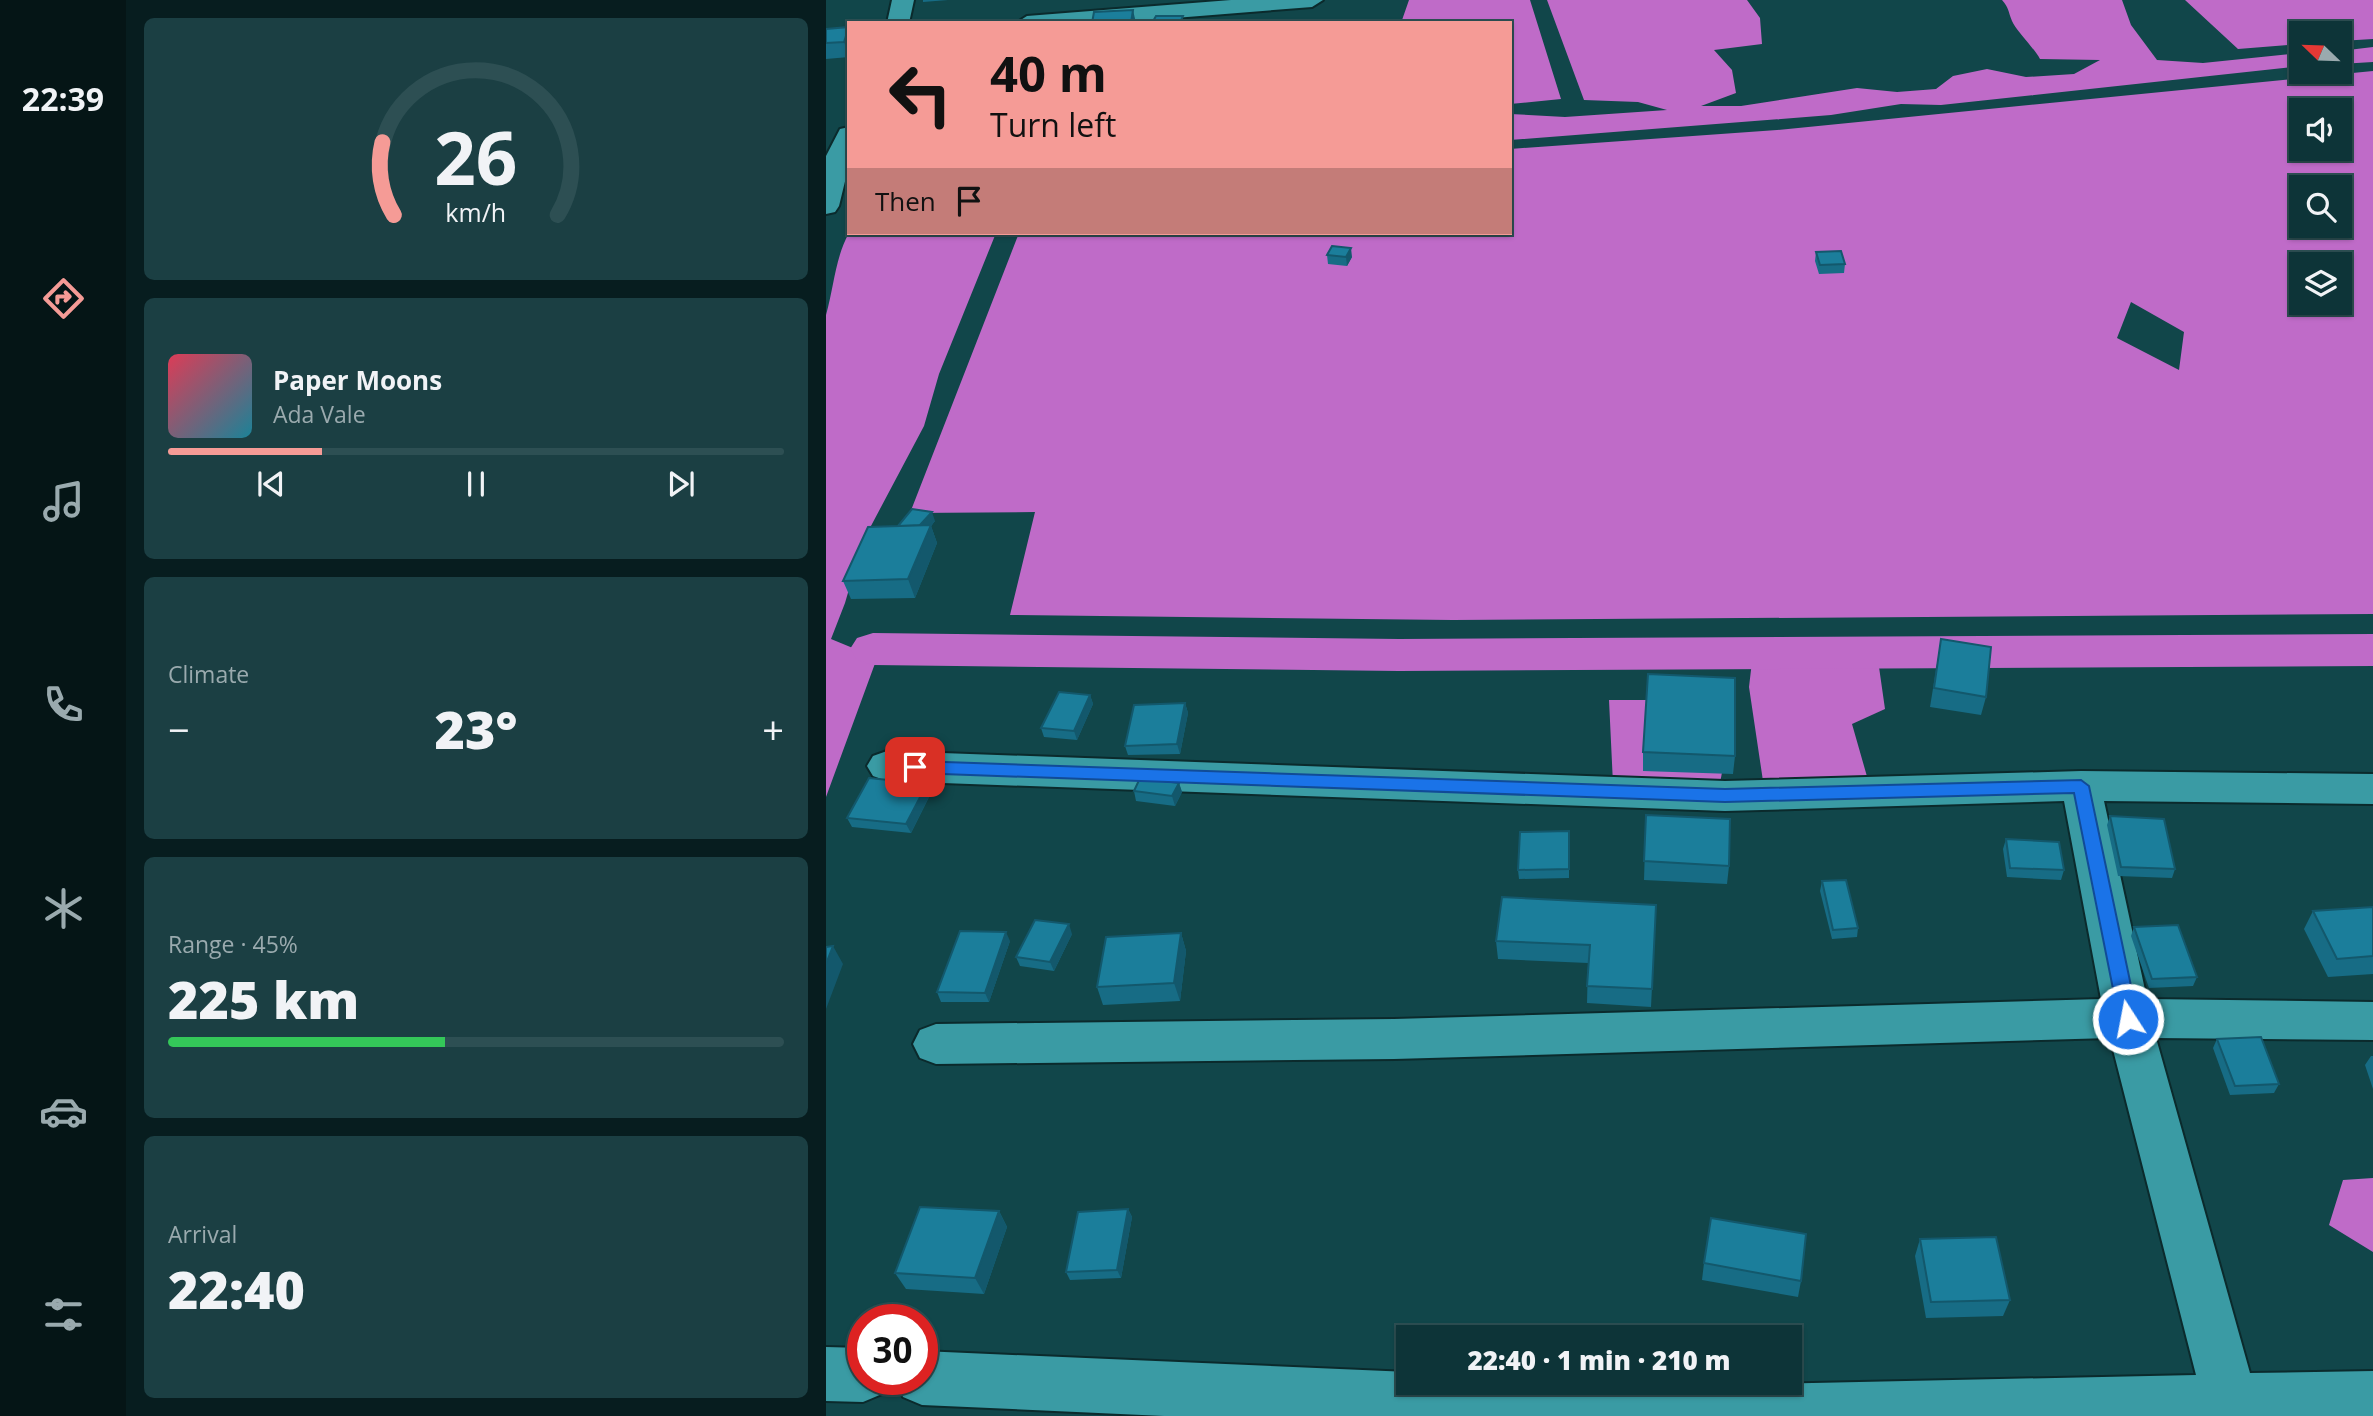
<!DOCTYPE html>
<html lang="en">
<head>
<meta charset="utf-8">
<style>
	body { margin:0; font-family:"Open Sans",sans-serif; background:#1b3f43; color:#f1f3f6; height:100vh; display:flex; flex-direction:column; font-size:26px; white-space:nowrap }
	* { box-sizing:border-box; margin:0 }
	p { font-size:23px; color:#9aaaae }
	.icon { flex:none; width:38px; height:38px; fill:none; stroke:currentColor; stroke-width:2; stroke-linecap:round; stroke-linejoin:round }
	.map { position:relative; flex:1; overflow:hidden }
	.drawer { display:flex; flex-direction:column; gap:18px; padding:18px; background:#071d1f; width:700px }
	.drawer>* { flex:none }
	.banner { position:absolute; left:21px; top:21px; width:665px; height:214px; border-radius:0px; box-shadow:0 2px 5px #0004,0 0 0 2px #2d4f53; background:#f59b96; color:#111; overflow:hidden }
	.needle { width:46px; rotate:293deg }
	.controls { position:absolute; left:1463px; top:21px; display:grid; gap:14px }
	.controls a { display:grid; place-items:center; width:63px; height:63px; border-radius:0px; background:#0d3438; box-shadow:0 2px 5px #0004,0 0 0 2px #2d4f53; font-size:35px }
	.speed { position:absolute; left:21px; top:1304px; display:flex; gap:14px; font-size:35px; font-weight:700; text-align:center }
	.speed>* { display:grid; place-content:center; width:91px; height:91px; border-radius:50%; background:#0d3438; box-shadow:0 2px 5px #0004,0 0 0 2px #2d4f53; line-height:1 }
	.speed .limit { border:10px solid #d22; background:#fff; color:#111 }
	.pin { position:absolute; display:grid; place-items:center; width:60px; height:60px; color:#fff; margin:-30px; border-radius:14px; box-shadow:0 4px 10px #0006 }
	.me { position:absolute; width:77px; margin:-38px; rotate:349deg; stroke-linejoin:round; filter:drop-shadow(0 0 5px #0008) }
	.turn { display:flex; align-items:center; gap:24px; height:147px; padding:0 28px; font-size:32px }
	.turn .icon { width:91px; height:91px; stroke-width:2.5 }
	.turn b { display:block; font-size:49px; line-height:60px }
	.then { display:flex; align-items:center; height:66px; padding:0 28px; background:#0003; gap:14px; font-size:26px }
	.big { font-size:52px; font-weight:800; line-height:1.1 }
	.drawer .tile { flex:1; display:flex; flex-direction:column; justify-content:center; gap:10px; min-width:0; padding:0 24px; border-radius:10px; background:#1b3f43 }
	.drawer .dial { align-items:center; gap:0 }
	.dial svg { height:182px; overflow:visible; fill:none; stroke:#2d4f53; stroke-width:7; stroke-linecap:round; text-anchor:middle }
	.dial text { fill:#f1f3f6; stroke:none }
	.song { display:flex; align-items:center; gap:21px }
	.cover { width:84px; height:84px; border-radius:10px; background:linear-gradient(135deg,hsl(350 70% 55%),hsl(190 70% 35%)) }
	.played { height:7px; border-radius:4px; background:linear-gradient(90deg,#f59b96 25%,#2d4f53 25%) }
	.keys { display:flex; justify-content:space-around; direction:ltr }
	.heat { display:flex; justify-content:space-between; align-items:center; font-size:38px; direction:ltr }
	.charge { height:10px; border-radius:5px; background:linear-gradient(90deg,#34c759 45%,#2d4f53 0) }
	.trip { position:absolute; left:570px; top:1325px; width:406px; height:70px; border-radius:0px; background:#0d3438; box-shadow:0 2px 5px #0004,0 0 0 2px #2d4f53; font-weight:800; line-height:70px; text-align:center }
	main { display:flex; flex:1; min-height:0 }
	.menu { display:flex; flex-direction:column; width:126px; justify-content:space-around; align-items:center; background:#051516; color:#9aaaae }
	.menu .icon { width:49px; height:49px }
	.menu .on { color:#f59b96 }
	.menu b { font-size:32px; color:#f1f3f6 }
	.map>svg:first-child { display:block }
	.water { fill:#bf6bc8; fill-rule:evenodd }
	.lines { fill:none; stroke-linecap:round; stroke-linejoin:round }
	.canal { fill:#bf6bc8; fill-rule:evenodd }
	.street-casing { stroke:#0b2a2c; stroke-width:4 }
	.secondary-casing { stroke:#0b2a2c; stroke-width:4 }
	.street { fill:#3a9ba4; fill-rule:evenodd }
	.secondary { fill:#3a9ba4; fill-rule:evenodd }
	.wall { fill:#176c85 }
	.shaded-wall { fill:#13586c }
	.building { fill:#1b7e9b; stroke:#13586c; stroke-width:2 }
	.route { fill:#1a73e8; stroke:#114b97; stroke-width:2 }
</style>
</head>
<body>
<main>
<nav class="menu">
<b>22:39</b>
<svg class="icon on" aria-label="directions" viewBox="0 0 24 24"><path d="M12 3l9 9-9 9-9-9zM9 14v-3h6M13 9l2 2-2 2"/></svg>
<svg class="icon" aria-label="music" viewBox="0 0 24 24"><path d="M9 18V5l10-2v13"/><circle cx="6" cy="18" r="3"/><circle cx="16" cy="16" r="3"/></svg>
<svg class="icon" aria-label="phone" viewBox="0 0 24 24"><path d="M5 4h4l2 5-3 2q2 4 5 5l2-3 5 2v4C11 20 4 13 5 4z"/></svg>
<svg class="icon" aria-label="climate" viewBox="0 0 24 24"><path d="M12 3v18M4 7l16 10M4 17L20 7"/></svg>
<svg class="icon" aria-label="car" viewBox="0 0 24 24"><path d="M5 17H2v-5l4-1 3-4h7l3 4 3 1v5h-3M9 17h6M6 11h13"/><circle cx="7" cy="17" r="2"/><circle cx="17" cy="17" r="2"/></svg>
<svg class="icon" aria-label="filters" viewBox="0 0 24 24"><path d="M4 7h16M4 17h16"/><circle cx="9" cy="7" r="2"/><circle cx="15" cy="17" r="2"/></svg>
</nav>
<section class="drawer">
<div class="tile dial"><svg viewBox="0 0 100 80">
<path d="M14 69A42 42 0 1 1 86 69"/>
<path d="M14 69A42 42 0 0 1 9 37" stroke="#f59b96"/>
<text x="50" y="56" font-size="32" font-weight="700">26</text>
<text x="50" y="72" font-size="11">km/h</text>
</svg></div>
<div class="tile">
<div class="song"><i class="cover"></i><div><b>Paper Moons</b><p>Ada Vale</p></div></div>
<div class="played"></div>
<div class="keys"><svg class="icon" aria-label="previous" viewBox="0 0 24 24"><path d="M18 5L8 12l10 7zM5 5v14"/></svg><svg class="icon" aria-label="pause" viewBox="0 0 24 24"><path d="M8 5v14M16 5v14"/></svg><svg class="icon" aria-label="next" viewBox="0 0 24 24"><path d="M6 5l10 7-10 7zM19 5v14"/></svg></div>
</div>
<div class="tile"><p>Climate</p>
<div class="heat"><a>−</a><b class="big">23°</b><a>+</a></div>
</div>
<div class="tile"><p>Range · 45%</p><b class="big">225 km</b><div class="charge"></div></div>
<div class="tile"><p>Arrival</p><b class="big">22:40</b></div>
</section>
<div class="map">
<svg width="1547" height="1416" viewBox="0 0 1547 1416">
	<rect width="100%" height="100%" fill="#11464a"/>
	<path class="water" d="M 583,0 L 704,0 L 735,99 L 684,104 L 684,23 L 575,23 Z
		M 721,0 L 921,0 L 934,18 L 936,44 L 888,50 L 906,70 L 910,93 L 875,106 L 915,106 L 1031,88 L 1071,92 L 1110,89 L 1127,76 L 1161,69 L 1200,77 L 1248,74 L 1274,60 L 1214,59 C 1208,48 1189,29 1186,21 C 1182,11 1183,8 1176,0 L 1296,0 L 1305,25 L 1331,60 L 1377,63 L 1475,53 L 1475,66 L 1115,105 L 1075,104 L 1005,115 L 684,140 L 684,114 L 739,117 L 841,110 L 812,102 L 758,100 Z
		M 1359,0 L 1547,0 L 1547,39 L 1514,41 L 1514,33 L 1475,33 L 1475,44 L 1412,49 Z
		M 1547,47 L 1547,62 L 1514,64 L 1514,51 Z
		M 1547,71 L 1547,614 L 627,620 L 184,615 L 209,512 L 84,513 L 193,233 L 684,233 L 684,149 L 951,130 ZM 1475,110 L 1514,110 L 1514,149 L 1475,149 ZM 1475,187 L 1514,187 L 1514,226 L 1475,226 ZM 1475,264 L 1514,264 L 1514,303 L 1475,303 ZM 1305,302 L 1358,332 L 1353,370 L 1291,338 Z
		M 23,233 L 170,233 L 113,374 L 98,426 L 37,541 L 19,603 L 5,639 L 51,658 L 0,797 L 0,315 C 8,287 9,258 23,233 Z
		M 927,653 L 1051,653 L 1059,709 L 1026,724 L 1044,787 L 937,781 L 923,687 Z
		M 783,700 L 888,700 L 900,750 L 893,789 L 787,784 Z
		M 1547,1178 L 1547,1252 L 1503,1225 L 1517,1180 Z"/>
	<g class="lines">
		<path class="canal" d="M 47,633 L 573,639 L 1547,634 L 1547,666 L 573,671 L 47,665 L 31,660 L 24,649 L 31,638 Z"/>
		<g class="street-casing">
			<path id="street" d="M 405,0 L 497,0 L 486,7 L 286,23 L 190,23 L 201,16 Z
				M 61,751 L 899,781 L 1255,771 L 1547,774 L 1547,804 L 1278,801 L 1321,999 L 1547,1002 L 1547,1040 L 1330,1038 L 1424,1373 L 1547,1371 L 1547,1416 L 338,1416 L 96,1405 L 77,1397 L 69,1379 L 96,1379 L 96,1351 L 583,1372 L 583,1382 L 887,1385 L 1370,1375 L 1284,1038 L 568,1059 L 110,1064 L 94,1058 L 87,1044 L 94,1030 L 110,1024 L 568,1019 L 1275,999 L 1238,801 L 899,811 L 61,781 L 47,776 L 41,766 L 47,756 Z
				M 0,1347 L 37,1348 L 37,1379 L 63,1379 L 56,1394 L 37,1402 L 0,1401 Z"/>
		</g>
		<g class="secondary-casing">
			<path id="secondary" d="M 66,0 L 88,0 L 83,23 L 61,23 Z
				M 23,127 L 23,165 L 13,206 L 9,212 L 0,214 L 0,156 L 14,129 Z"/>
		</g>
		<use href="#street" class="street"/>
		<use href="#secondary" class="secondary"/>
	</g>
	<path class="wall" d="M 97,0 L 122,0 L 97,2 Z
		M 23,27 L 23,57 L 0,59 L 0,29 Z
		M 990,252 L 1019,264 L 1018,273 L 993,274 L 989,261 Z
		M 501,255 L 526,257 L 521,266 L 502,264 Z
		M 109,521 L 105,526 L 111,543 L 89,598 L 25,599 L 17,581 L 72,526 Z
		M 1115,639 L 1160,697 L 1155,715 L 1104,707 Z
		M 264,695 L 267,704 L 251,740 L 218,737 L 215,728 Z
		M 359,703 L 362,713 L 354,754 L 302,755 L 299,746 Z
		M 817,752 L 909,756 L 907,774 L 817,771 Z
		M 353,783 L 356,792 L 349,806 L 310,801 L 308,791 Z
		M 101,784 L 105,793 L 85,833 L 26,827 L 21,818 Z
		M 820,815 L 903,866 L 901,884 L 818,880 Z
		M 1284,816 L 1349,869 L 1346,878 L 1292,876 L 1281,825 Z
		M 743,831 L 743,878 L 693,879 L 692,870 Z
		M 1180,839 L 1238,870 L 1235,880 L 1181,877 L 1177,849 Z
		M 996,881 L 1032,928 L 1031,937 L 1006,939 L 994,891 Z
		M 830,905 L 825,1007 L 761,1003 L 762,963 L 672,959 L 670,941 Z
		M 1547,907 L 1547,974 L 1502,977 L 1478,929 L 1487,911 Z
		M 1308,927 L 1371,977 L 1367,986 L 1323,988 L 1305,936 Z
		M 355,933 L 360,951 L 354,1001 L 277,1005 L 271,987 Z
		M 246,934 L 228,971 L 194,966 L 190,957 Z
		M 184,941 L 163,1002 L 115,1002 L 111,992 Z
		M 1391,1039 L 1453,1084 L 1448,1093 L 1404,1095 L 1387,1048 Z
		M 1545,1056 L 1547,1056 L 1547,1089 L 1539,1065 Z
		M 302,1209 L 306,1217 L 295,1278 L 244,1280 L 240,1272 Z
		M 173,1211 L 181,1227 L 158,1294 L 80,1289 L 69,1273 Z
		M 1094,1239 L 1184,1300 L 1177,1316 L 1100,1318 L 1089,1256 Z
		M 878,1263 L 975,1281 L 972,1297 L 876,1280 Z"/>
	<path class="shaded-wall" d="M 307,10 L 310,23 L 305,23 Z
		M 23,30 L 23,56 L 18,42 Z
		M 525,248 L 526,257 L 521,266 L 520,257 Z
		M 106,512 L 109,521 L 105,526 L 111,543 L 89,598 L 82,579 L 89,531 Z
		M 264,695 L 267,704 L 251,740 L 248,731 Z
		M 359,703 L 362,713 L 354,754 L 351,744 Z
		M 353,783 L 356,792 L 349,806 L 346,796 Z
		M 101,784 L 105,793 L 85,833 L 80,824 Z
		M 243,924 L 246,934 L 228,971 L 224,962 Z
		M 180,932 L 184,941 L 163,1002 L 159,993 Z
		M 355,933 L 360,951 L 354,1001 L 348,983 Z
		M 7,946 L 17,964 L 0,1009 L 0,964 Z
		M 302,1209 L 306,1217 L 295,1278 L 291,1270 Z
		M 173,1211 L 181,1227 L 158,1294 L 149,1278 Z"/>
	<path class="building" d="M 307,10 L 305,23 L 266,23 L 268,12 Z
		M 330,16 L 357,16 L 354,23 L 326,23 Z
		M 23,27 L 18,42 L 0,43 L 0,29 Z
		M 506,246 L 525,248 L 520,257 L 501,255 Z
		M 1015,251 L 1019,264 L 994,265 L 990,252 Z
		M 86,509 L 106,512 L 94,525 L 72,526 Z
		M 105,525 L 82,579 L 17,581 L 42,527 Z
		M 1115,639 L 1165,647 L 1160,697 L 1108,688 Z
		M 822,674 L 909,678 L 909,756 L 817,752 Z
		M 233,692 L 264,695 L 248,731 L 215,728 Z
		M 359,703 L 351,744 L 299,746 L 308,705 Z
		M 43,778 L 101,784 L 80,824 L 21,818 Z
		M 314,778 L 353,783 L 346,796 L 308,791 Z
		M 820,815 L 904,819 L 903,866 L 818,861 Z
		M 1284,816 L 1338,819 L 1349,869 L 1295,867 Z
		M 743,831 L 743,869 L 692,870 L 694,832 Z
		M 1180,839 L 1233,842 L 1238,870 L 1184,868 Z
		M 1020,880 L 1032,928 L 1007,930 L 996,881 Z
		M 676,897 L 830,905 L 826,989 L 761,986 L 764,945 L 670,941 Z
		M 1547,907 L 1547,956 L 1511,959 L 1487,911 Z
		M 209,920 L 243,924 L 224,962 L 190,957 Z
		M 1352,925 L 1371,977 L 1326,979 L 1308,927 Z
		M 134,931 L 180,932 L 159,993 L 111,992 Z
		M 355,933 L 348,983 L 271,987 L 280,937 Z
		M 7,946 L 0,964 L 0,947 Z
		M 1435,1037 L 1453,1084 L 1409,1086 L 1391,1039 Z
		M 94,1207 L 173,1211 L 149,1278 L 69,1273 Z
		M 302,1209 L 291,1270 L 240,1272 L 252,1212 Z
		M 885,1218 L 980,1234 L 975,1281 L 878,1263 Z
		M 1170,1237 L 1184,1300 L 1105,1302 L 1094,1239 Z"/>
	<path class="route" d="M 89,761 L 899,789 L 1255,780 L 1263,786 L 1312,1019 L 1309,1025 L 1296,1025 L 1293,1019 L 1248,793 L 899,802 L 89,773 L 81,767 Z"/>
</svg>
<div class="controls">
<a><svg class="needle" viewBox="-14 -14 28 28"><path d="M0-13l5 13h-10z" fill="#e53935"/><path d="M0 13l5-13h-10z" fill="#9aaaae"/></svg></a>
<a><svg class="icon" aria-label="sound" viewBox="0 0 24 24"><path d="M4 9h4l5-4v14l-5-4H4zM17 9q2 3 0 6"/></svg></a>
<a><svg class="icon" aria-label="search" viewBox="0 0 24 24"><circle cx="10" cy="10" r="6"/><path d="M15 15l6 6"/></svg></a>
<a><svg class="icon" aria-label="layers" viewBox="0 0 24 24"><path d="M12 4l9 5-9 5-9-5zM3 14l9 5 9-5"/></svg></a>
</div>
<div class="speed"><div class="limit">30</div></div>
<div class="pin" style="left:89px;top:767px;background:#d93025"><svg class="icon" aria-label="arrive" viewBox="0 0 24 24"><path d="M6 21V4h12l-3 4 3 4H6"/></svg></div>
<svg class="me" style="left:1302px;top:1019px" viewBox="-20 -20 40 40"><circle r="17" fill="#1a73e8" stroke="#fff" stroke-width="3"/><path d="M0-11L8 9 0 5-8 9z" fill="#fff"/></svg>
<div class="trip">22:40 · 1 min · 210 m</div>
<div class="banner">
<div class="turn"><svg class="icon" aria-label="left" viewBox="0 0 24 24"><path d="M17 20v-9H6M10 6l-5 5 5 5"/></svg><div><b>40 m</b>Turn left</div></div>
<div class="then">Then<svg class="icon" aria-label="arrive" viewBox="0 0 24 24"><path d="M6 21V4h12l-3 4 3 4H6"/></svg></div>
</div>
</div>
</main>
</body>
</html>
